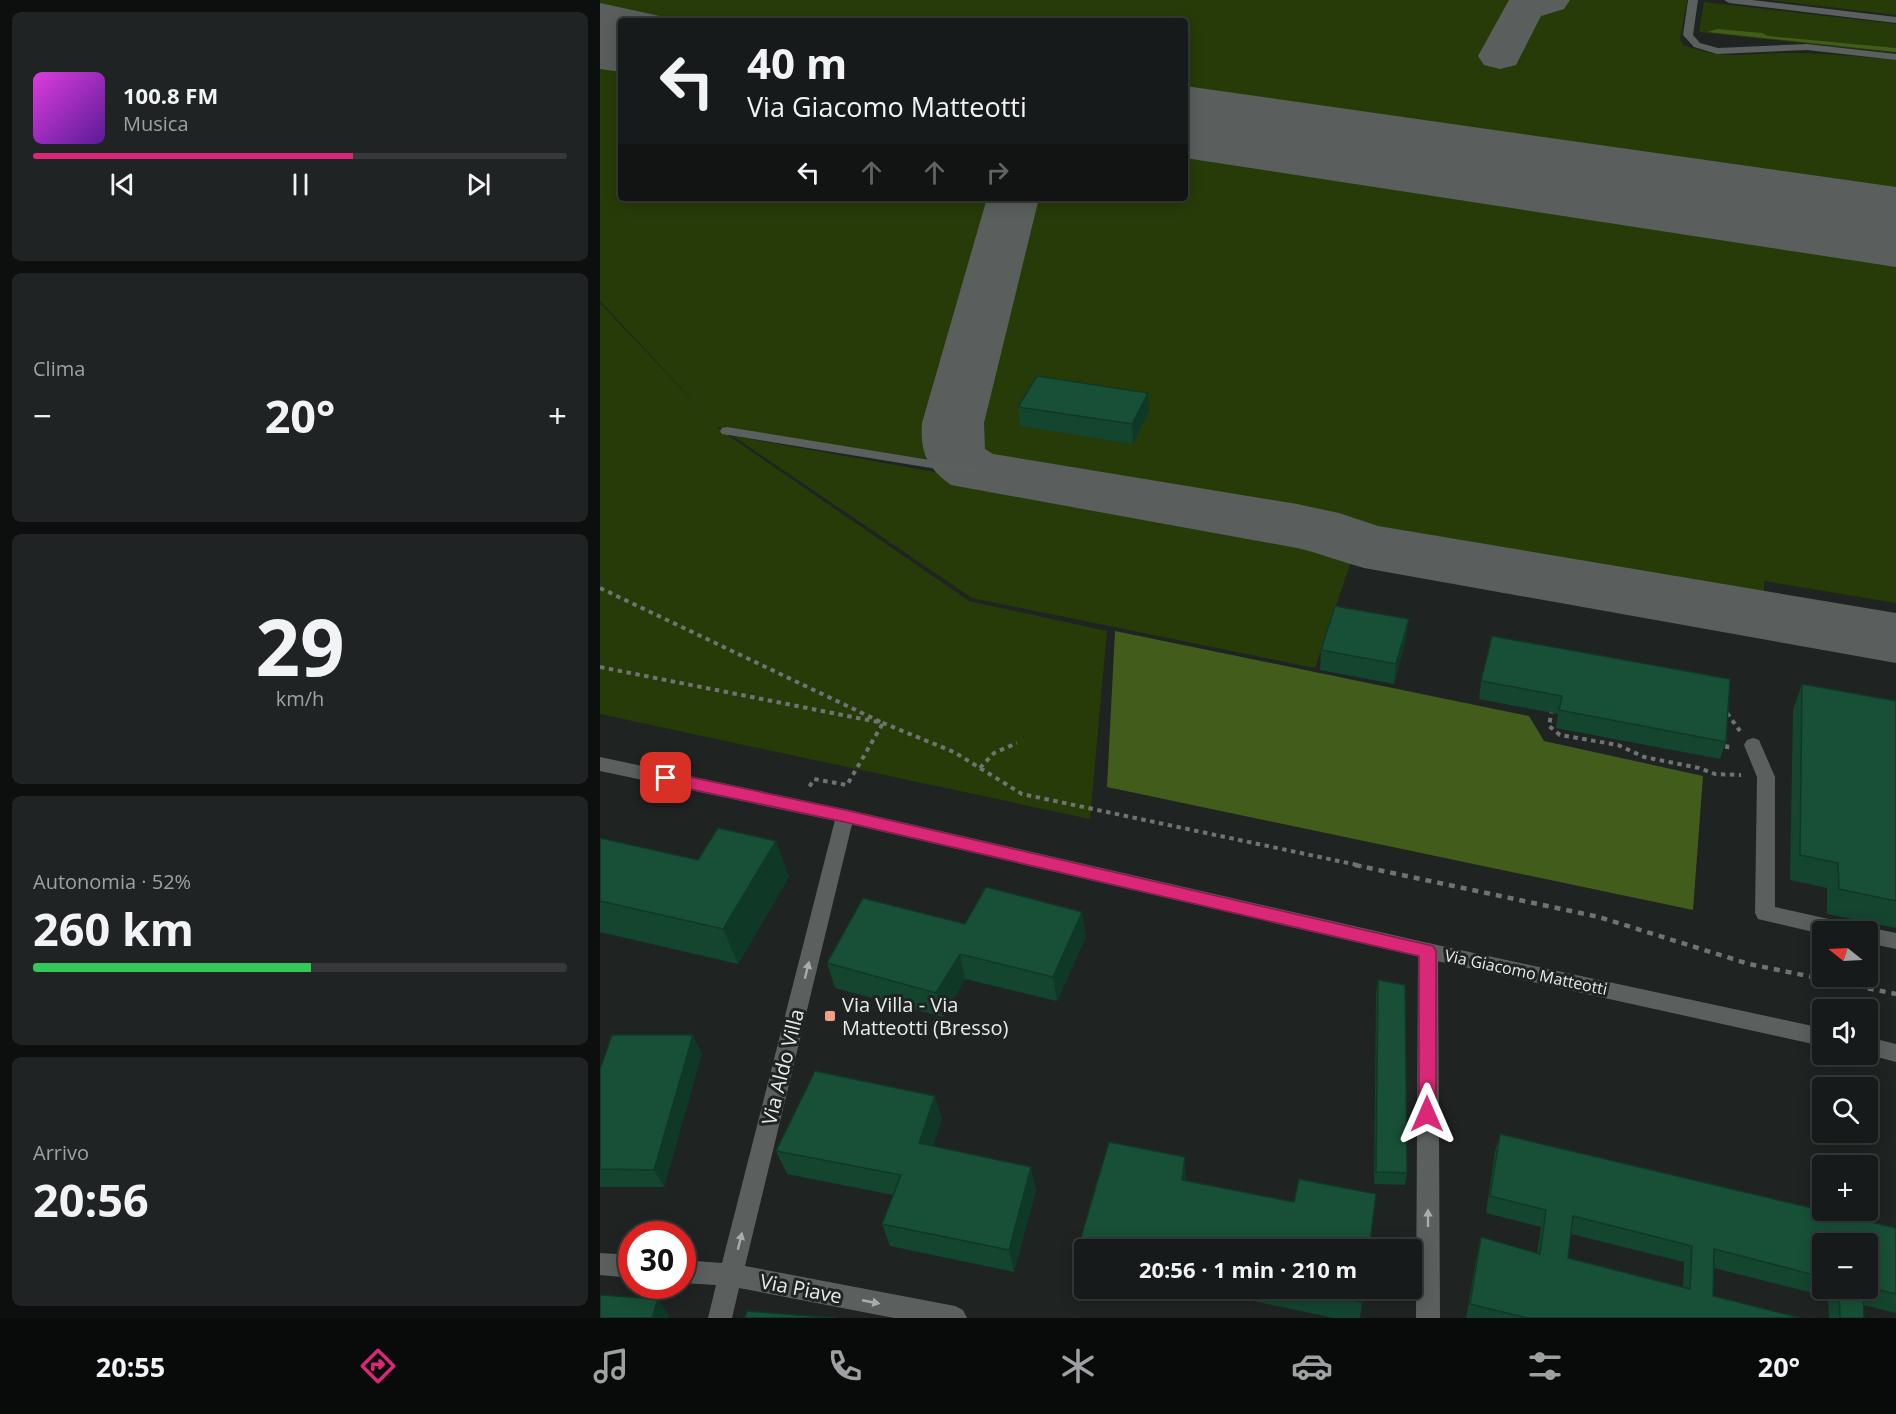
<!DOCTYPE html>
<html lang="it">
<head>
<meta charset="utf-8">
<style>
	body { margin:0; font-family:"Open Sans",sans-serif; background:#202323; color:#f1f3f6; height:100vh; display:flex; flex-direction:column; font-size:22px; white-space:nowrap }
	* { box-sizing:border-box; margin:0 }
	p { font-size:20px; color:#9ea1a2 }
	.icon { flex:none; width:33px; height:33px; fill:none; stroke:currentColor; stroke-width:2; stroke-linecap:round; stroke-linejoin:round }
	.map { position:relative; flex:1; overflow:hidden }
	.sheet { display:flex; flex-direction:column; gap:12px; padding:12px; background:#0d0e0e; width:600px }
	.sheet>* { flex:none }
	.guide { position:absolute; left:18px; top:18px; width:570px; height:183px; border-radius:6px; box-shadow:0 3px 15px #0003,0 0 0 2px #363839; background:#171a1a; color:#f1f3f6; overflow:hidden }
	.needle { width:39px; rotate:288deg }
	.fabs { position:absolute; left:1212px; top:921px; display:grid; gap:12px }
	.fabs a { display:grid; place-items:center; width:66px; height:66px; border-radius:6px; background:#171a1a; box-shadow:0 3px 15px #0003,0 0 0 2px #363839; font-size:30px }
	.speed { position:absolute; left:18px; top:1221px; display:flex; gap:12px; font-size:30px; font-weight:700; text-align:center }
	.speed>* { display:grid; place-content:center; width:78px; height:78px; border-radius:50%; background:#171a1a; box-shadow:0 3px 15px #0003,0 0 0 2px #363839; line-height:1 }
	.speed .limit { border:9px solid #d22; background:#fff; color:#111 }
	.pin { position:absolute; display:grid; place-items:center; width:51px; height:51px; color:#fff; margin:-26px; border-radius:12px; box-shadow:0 3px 9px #0006 }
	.me { position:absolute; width:66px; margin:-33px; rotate:0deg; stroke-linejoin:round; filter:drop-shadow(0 0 4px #0008) }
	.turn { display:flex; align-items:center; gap:21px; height:126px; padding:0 30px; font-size:27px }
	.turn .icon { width:78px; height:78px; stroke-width:2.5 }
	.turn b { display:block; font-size:42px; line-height:51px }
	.lanes { display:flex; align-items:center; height:57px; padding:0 30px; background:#0003; justify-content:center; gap:30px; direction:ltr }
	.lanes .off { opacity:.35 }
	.big { font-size:45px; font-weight:700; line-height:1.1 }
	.sheet .tile { flex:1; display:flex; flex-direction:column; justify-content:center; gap:9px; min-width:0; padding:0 21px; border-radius:9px; background:#202323 }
	.sheet .dial { align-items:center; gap:0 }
	.dial b { font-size:78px; line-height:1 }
	.song { display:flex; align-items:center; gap:18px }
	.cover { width:72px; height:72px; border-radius:9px; background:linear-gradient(135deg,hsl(300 70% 55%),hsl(270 70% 35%)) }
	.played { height:6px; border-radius:3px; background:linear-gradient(90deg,#db2777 60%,#363839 60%) }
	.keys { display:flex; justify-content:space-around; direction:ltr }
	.heat { display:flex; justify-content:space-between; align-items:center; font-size:33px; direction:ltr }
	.charge { height:9px; border-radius:4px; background:linear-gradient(90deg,#34c759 52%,#363839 0) }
	.trip { position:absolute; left:474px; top:1239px; width:348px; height:60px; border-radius:6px; background:#171a1a; box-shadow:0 3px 15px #0003,0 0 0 2px #363839; font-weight:700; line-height:60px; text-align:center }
	.tabs { display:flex; height:96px; justify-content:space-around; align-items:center; background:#090a0a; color:#9ea1a2 }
	.tabs .icon { width:42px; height:42px }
	.tabs .active { color:#db2777 }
	.tabs b { font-size:27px; color:#f1f3f6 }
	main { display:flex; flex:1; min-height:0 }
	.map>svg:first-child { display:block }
	.green { fill:#273b08 }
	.forest { fill:#425d1b }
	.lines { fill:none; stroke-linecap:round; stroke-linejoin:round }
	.taxiway { fill:#5a5e5d; fill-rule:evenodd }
	.runway { fill:#5a5e5d; fill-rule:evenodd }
	.path-far1 { stroke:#6f7372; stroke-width:4; stroke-dasharray:4.5 4.5; stroke-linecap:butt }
	.path { stroke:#6f7372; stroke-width:4.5; stroke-dasharray:6 6; stroke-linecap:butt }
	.service { fill:#5b605f; fill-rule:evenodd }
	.minor { fill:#5b605f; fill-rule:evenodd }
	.tertiary { fill:#5b605f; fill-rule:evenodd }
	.wall { fill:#14452f; fill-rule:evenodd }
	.shaded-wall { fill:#103826 }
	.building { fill:#175037; stroke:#103826; stroke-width:1.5; fill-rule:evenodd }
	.oneway { fill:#a9acac }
	.route { fill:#db2777; stroke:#8e194d; stroke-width:1.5 }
	.poi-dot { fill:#f49e89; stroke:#1f2322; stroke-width:2 }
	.labels { text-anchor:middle; stroke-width:6; stroke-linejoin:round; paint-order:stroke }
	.street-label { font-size:16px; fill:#e9ebeb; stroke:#1f2322 }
	.near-poi-label { font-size:20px; fill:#e9ebeb; stroke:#1f2322; text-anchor:start }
	.near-street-label { font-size:20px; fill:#e9ebeb; stroke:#1f2322 }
</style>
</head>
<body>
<main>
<section class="sheet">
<div class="tile">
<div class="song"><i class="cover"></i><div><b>100.8 FM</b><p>Musica</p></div></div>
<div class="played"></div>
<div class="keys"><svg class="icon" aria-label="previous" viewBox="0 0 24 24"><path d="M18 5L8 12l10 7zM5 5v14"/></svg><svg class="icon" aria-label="pause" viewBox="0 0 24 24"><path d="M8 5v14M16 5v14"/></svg><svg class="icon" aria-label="next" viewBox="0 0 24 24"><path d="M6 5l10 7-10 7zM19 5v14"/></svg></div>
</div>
<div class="tile"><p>Clima</p>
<div class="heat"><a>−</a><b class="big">20°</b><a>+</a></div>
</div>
<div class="tile dial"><b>29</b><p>km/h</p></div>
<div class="tile"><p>Autonomia · 52%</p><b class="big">260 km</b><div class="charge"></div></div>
<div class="tile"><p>Arrivo</p><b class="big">20:56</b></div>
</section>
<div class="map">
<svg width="1296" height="1318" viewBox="0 0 1296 1318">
	<rect width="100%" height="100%" fill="#1f2322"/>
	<path class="green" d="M 0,0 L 1087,0 L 1080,39 L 1083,45 C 1129,62 1148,52 1193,53 C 1228,53 1262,57 1296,60 L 1296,205 L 585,103 L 585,21 L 21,22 L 0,19 Z
		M 1169,0 L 1296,0 L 1296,15 Z
		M 1104,2 L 1296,24 L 1296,53 L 1099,32 Z
		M 0,55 L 21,58 L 21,198 L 404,198 L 340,424 L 327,459 L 116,427 L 369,601 L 507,631 L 490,819 L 0,714 L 0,303 L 112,421 L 0,301 Z
		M 585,143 L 1296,250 L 1296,603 L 1164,581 L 1164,599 L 772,529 L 380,464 L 367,450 L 372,386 L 422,198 L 585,198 Z
		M 133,436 L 756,547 L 715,668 L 372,598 Z"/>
	<path class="forest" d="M 1117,29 L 1162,33 L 1168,36 L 1296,48 L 1296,52 L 1108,32 Z
		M 515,631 L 929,716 L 944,741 L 1103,776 L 1093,910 L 507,787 Z"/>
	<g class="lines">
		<path class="taxiway" d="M 909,0 L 970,0 L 964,9 L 941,16 L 916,65 L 900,69 L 884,65 L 878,56 Z
			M 387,198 L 439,198 L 384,423 L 385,449 L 393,454 L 697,504 L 739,513 L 778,526 L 1296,613 L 1296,663 L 764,568 C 741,562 720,553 697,548 L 351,485 C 327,468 320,452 322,423 Z"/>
		<path class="runway" d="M 0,3 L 60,16 L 63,21 L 21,21 L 21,72 L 0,69 Z
			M 585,86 L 1296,187 L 1296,267 L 585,158 Z"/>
		<path class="path-far1" d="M 0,588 L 283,723 L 247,785 L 214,779 L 208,789
			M 0,667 L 283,723 L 354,752 L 422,794 L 762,866
			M 952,709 L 949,726 L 960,735 L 1018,745 L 1044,757 L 1099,768 L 1115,774 L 1141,775
			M 1127,713 L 1140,731
			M 1127,749 L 1128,740
			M 380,768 L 394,753 L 417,743"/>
		<path class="path" d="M 755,865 L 999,917 L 1149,964 L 1296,994"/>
		<path class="service" d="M 1088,0 L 1098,0 L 1093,35 L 1100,43 L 1118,48 L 1207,44 L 1296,54 L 1296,60 L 1207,50 L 1117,54 L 1094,47 L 1083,35 Z
			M 1124,0 L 1152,0 L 1296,17 L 1296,23 L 1129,3 Z
			M 127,427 L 374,467 L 381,471 L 374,475 L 122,434 L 120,431 L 122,428 Z
			M 1153,738 L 1159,740 L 1175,777 L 1175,907 L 1251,924 L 1258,926 L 1260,931 L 1268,927 L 1296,933 L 1296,949 L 1268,943 L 1268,932 L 1222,932 L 1222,934 L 1158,919 L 1155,913 L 1157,777 L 1144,745 L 1147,740 Z"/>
		<path class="minor" d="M 245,809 L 251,811 L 254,816 L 145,1266 L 355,1306 L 363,1310 L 367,1318 L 294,1318 L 139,1288 L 132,1318 L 108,1318 L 116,1285 L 82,1283 L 82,1260 L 122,1263 L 236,816 L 239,811 Z
			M 828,943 L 835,945 L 838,951 L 840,1318 L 816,1318 L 818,951 L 821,945 Z
			M 0,1253 L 32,1255 L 32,1278 L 0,1275 Z"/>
		<path class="tertiary" d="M 0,757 L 245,809 L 828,943 L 1222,1028 L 1222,1046 L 828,959 L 245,823 L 0,771 Z
			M 1268,1037 L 1296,1044 L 1296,1062 L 1266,1054 Z"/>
	</g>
	<path class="wall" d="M 418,407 L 549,412 L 533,444 L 420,426 Z
		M 892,636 L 1126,742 L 1120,759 L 956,728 L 958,714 L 879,699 L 881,681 Z
		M 806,639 L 794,684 L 720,670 L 721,650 Z
		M 1202,684 L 1296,701 L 1296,928 L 1227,914 L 1227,888 L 1190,880 L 1193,710 Z
		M 0,838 L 98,860 L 189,877 L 138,964 L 0,932 Z
		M 365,924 L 486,937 L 457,1001 L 365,979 L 343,1017 L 235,988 L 227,963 Z
		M 778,980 L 807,1173 L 805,1185 L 774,1184 L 776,993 Z
		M 102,1053 L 64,1187 L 0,1187 L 0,1069 Z
		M 342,1119 L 333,1146 L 436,1190 L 414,1272 L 290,1246 L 282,1224 L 293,1195 L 187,1174 L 176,1151 Z
		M 900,1134 L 1296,1228 L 1296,1313 L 1263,1305 L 1264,1318 L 1229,1318 L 1228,1297 L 1114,1268 L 1113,1296 L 1201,1318 L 866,1318 L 877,1254 L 881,1237 L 937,1253 L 941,1227 L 886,1213 L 895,1151 ZM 971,1234 L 1084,1262 L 1083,1287 L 968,1258 ZM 1222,1244 L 1268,1244 L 1268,1288 L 1222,1288 Z
		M 586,1180 L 769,1250 L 484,1250 L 484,1266 L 483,1266 L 479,1244 Z
		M 592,1288 L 764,1288 L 760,1318 L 734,1318 Z"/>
	<path class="shaded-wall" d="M 548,393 L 549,412 L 533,444 L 532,424 Z
		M 809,619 L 806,639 L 794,684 L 796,664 Z
		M 176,841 L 189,877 L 138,964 L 123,929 Z
		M 482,912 L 486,937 L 457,1001 L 453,977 Z
		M 360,954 L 365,979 L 343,1017 L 336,993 Z
		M 93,1035 L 102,1053 L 64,1187 L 54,1170 Z
		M 335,1096 L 342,1119 L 326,1166 L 319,1143 Z
		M 585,1157 L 586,1180 L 582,1180 Z
		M 431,1167 L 436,1190 L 414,1272 L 409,1250 Z
		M 58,1299 L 69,1315 L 68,1318 L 52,1318 Z"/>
	<path class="building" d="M 437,376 L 548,393 L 532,424 L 418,407 Z
		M 735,606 L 809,619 L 796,664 L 721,650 Z
		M 892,636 L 1130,679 L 1126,742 L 959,710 L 962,696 L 881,681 Z
		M 1202,684 L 1296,701 L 1296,901 L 1239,889 L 1238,863 L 1200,855 Z
		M 118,828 L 176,841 L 123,929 L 0,901 L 0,838 L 98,860 Z
		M 386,887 L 482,912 L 453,977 L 360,954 L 336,993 L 227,963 L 263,898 L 365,924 Z
		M 778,980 L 805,985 L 807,1173 L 776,1172 Z
		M 12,1035 L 93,1035 L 54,1170 L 0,1169 L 0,1069 Z
		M 215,1071 L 335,1096 L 319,1143 L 431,1167 L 409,1250 L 282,1224 L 301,1175 L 176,1151 Z
		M 900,1134 L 1296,1228 L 1296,1294 L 1268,1287 L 1268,1244 L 1222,1244 L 1222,1277 L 1114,1249 L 1113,1296 L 1201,1318 L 927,1318 L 870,1304 L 881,1237 L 940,1254 L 946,1210 L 890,1196 ZM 973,1216 L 1092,1246 L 1090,1289 L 968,1258 Z
		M 509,1142 L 585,1157 L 582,1180 L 694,1202 L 699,1179 L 776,1194 L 769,1250 L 506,1250 L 479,1244 Z
		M 694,1288 L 764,1288 L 762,1302 Z
		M 1239,1288 L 1263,1288 L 1264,1318 L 1240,1318 Z
		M 0,1295 L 58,1299 L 52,1318 L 0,1318 Z
		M 147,1311 L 236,1318 L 145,1318 Z"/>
	<defs><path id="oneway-solid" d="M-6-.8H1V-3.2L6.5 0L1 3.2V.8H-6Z" transform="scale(1.5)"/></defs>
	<g class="oneway">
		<use href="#oneway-solid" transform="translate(207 970) rotate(-76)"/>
		<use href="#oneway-solid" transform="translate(828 1218) rotate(-90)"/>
		<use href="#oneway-solid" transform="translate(140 1241) rotate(-76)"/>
		<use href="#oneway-solid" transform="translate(271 1302) rotate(11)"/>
	</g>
	<path class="route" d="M 66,772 L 245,810 L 833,946 L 836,951 L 836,1114 L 834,1120 L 827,1123 L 821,1120 L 819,1114 L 819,956 L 245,822 L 66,784 L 61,782 L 59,778 L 61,774 Z"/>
	<rect class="poi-dot" x="224" y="1010" width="12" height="12" rx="3"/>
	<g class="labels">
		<g class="street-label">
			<text transform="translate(926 972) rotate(12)" y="6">Via Giacomo Matteotti</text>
		</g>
		<g class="near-poi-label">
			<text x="242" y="1012">Via Villa - Via<tspan x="242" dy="23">Matteotti (Bresso)</tspan></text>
		</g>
		<g class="near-street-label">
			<text transform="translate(183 1067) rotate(-76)" y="7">Via Aldo Villa</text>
			<text transform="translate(201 1289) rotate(11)" y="7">Via Piave</text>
		</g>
	</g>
</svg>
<div class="fabs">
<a><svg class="needle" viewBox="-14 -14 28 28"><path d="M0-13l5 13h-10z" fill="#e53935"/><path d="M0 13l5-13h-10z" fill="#9ea1a2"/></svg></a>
<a><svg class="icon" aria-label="sound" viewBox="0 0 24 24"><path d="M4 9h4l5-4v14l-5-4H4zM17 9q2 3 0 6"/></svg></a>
<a><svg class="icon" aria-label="search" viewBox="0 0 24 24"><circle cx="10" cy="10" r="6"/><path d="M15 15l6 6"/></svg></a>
<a>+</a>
<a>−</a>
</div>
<div class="speed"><div class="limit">30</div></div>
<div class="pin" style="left:66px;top:778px;background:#d93025"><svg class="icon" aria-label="arrive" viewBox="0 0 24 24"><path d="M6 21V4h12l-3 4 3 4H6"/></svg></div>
<svg class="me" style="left:827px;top:1114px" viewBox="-20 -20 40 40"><path d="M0-17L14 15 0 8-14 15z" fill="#db2777" stroke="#fff" stroke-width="4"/></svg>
<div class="trip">20:56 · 1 min · 210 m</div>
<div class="guide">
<div class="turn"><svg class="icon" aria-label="left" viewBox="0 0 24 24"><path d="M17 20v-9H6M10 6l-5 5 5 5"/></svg><div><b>40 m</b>Via Giacomo Matteotti</div></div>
<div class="lanes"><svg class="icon" aria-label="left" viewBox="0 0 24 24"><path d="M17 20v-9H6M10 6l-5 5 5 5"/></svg><svg class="icon off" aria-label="ahead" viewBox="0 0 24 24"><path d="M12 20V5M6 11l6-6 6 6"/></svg><svg class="icon off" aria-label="ahead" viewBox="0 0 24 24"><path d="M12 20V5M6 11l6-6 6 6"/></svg><svg class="icon off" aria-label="right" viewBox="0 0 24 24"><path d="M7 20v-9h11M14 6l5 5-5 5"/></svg></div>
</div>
</div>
</main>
<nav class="tabs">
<b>20:55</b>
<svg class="icon active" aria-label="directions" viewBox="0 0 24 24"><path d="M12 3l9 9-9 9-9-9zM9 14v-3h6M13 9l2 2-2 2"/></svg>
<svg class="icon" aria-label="music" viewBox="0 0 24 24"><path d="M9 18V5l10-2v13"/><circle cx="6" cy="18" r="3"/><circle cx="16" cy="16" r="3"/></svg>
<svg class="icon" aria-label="phone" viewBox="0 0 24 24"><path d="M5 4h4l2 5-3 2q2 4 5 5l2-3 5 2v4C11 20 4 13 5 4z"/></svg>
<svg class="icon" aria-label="climate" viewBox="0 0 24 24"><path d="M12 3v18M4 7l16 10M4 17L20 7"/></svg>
<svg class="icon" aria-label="car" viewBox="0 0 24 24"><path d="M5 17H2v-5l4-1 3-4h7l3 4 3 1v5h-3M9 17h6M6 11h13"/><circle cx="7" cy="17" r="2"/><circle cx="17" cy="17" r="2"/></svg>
<svg class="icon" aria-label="filters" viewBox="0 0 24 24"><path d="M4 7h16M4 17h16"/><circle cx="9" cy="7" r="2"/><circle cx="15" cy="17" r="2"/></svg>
<b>20°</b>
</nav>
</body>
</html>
